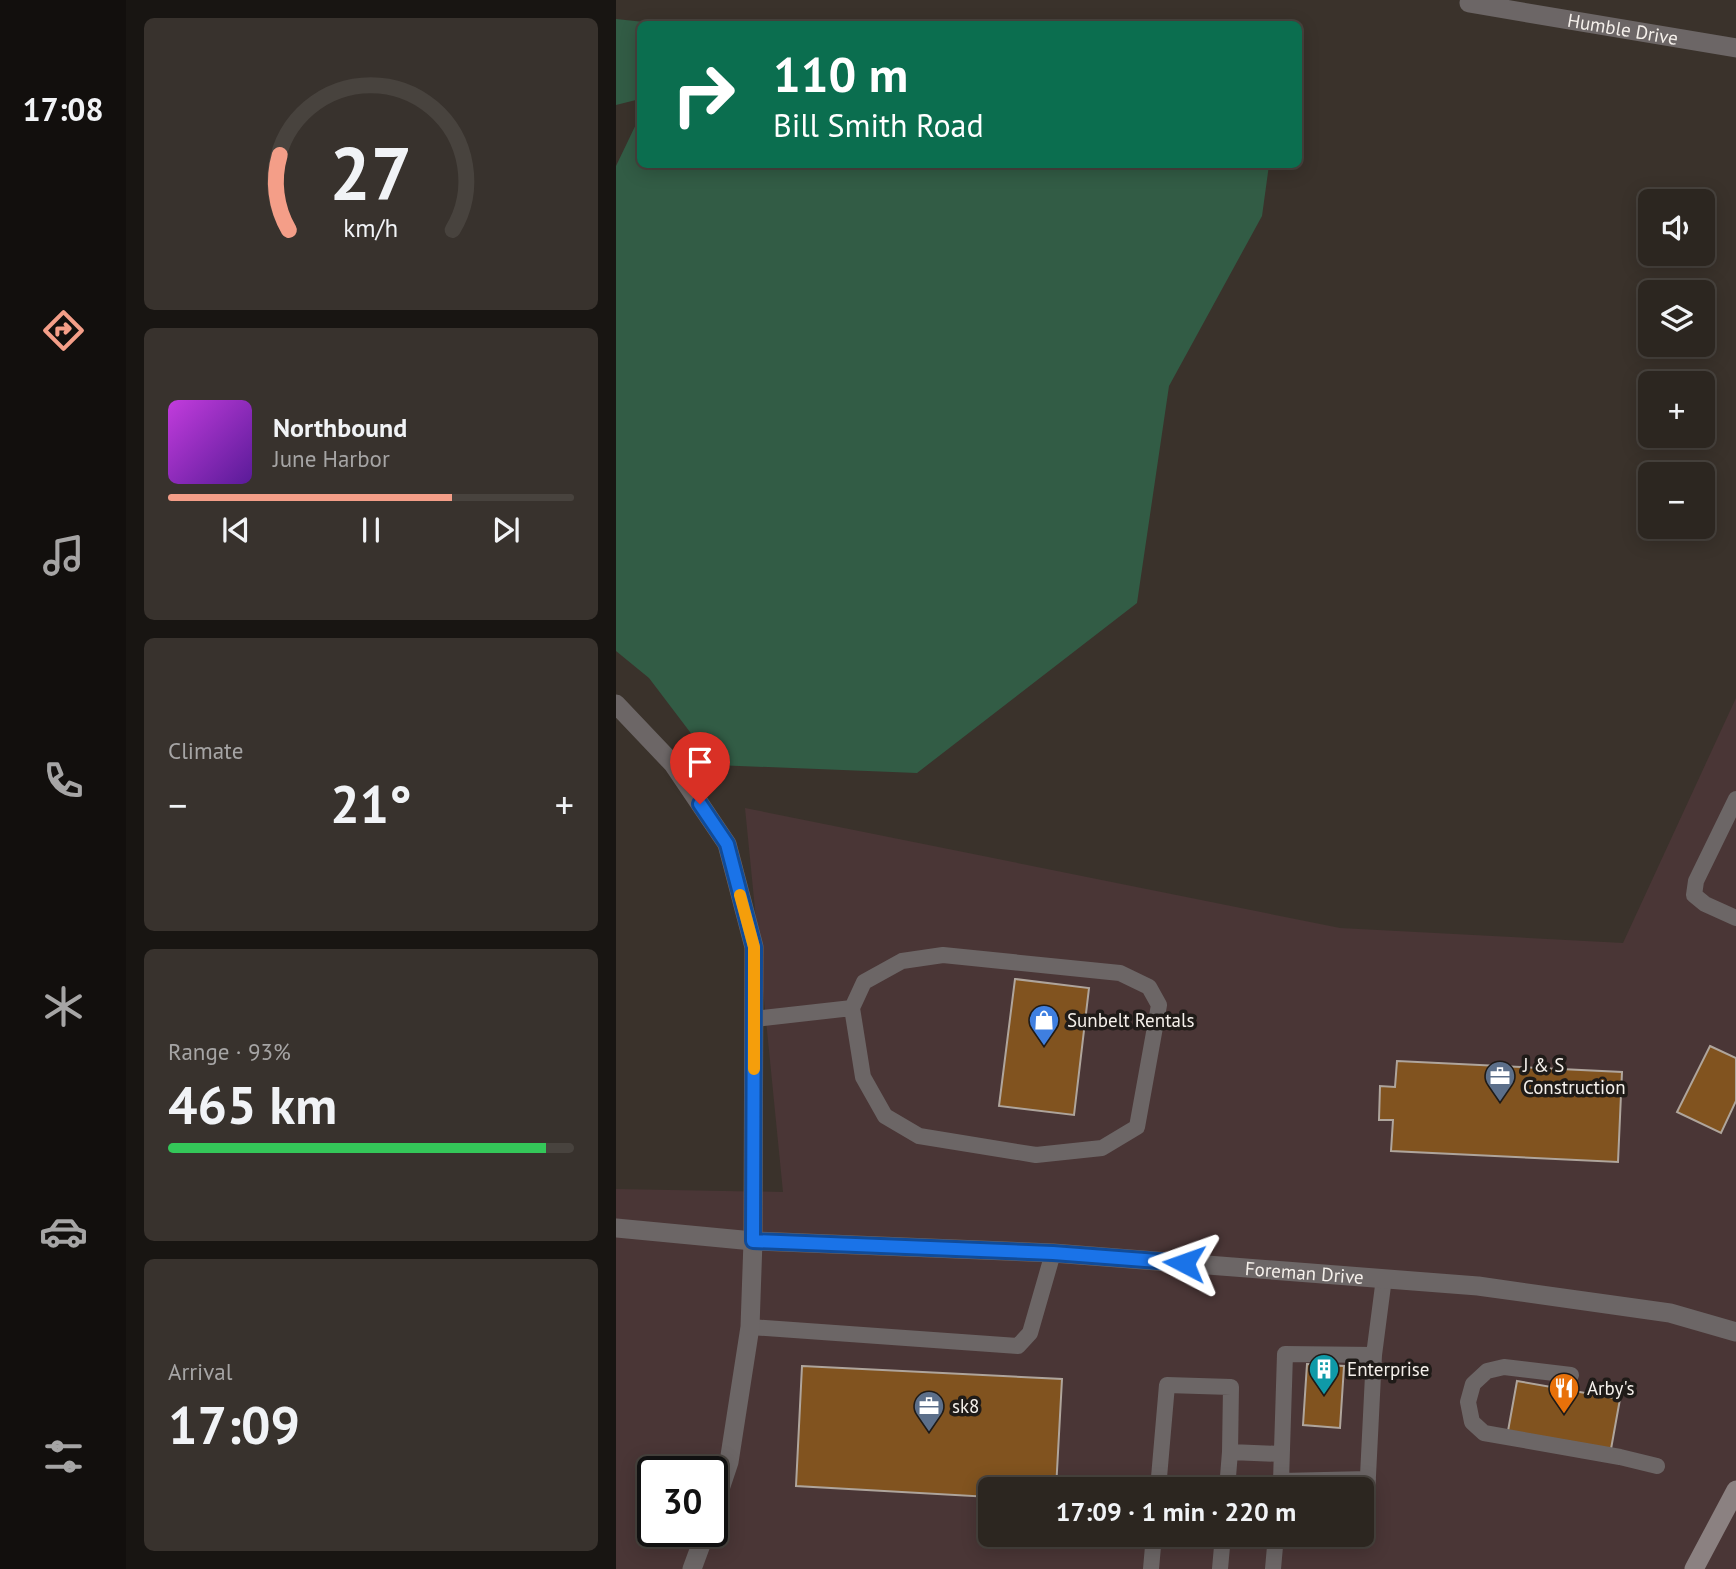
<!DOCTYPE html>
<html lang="en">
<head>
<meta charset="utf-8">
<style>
	body { margin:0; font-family:"PT Sans",sans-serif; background:#38322d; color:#f1f3f6; height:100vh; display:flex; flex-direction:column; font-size:26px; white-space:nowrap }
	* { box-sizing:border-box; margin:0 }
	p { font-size:23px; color:#a6a5a5 }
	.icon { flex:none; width:38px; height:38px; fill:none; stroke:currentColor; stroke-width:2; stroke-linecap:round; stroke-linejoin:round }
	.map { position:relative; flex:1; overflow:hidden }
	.sheet { display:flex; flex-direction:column; gap:18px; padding:18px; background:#181512; width:490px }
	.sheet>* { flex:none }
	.guide { position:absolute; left:21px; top:21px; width:665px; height:147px; border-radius:10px; box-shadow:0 4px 18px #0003,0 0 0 2px #48433e; background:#0b6e4f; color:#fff; overflow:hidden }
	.fabs { position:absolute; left:1022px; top:189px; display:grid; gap:14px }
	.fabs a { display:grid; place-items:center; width:77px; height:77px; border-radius:10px; background:#2c2620; box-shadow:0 4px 18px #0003,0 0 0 2px #48433e; font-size:35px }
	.speed { position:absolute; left:21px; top:1456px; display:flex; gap:14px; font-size:35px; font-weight:700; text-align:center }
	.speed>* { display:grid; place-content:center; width:91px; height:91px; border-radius:50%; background:#2c2620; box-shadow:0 4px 18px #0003,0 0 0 2px #48433e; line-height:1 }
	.speed .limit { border:4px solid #111; border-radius:10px; background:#fff; color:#111 }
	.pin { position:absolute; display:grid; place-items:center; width:60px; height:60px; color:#fff; margin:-72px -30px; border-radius:50% 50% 50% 0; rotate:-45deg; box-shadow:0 0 7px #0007 }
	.pin .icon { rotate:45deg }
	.me { position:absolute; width:77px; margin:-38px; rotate:274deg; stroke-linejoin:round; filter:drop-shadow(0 0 5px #0008) }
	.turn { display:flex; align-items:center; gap:24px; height:147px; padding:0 21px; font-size:32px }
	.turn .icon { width:91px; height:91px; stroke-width:2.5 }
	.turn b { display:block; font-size:49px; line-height:60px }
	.big { font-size:52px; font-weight:800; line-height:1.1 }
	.sheet .card { flex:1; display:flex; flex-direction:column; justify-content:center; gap:10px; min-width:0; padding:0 24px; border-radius:10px; background:#38322d }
	.sheet .dial { align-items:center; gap:0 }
	.dial svg { height:182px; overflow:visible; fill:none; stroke:#48433e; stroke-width:7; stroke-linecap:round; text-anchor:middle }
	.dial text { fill:#f1f3f6; stroke:none }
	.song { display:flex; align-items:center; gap:21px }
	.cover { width:84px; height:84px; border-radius:10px; background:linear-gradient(135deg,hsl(290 70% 55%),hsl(270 70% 35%)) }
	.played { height:7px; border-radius:4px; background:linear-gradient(90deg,#f49e88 70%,#48433e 70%) }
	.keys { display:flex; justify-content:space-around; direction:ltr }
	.heat { display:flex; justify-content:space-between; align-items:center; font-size:38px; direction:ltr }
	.charge { height:10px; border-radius:5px; background:linear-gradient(90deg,#34c759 93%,#48433e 0) }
	.trip { position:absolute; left:362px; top:1477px; width:396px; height:70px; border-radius:10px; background:#2c2620; box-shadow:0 4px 18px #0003,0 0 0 2px #48433e; font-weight:800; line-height:70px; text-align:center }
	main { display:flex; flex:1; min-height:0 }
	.menu { display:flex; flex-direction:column; width:126px; justify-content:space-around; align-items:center; background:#120f0d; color:#a6a5a5 }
	.menu .icon { width:49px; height:49px }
	.menu .active { color:#f49e88 }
	.menu b { font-size:32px; color:#f1f3f6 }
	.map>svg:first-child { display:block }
	.commercial { fill:#4a3636; fill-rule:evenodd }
	.green { fill:#325c45 }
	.building { fill:#81531f; stroke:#afa59c; stroke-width:2 }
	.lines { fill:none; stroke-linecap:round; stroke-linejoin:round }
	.service { stroke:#6c6666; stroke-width:16 }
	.minor { stroke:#6c6666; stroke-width:19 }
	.secondary { stroke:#8b8181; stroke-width:19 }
	.route-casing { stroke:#114b97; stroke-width:18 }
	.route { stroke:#1a73e8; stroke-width:12 }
	.slow { stroke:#f59e0b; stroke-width:12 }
	.labels { text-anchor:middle; stroke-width:7; stroke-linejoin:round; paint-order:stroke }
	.street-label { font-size:19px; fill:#f5f0eb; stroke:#1f1b18 }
	.poi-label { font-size:19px; fill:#f5f0eb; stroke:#1f1b18; text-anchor:start }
</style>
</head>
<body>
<main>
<nav class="menu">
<b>17:08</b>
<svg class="icon active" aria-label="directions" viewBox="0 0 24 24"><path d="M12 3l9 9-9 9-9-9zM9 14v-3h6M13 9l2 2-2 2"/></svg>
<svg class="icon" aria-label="music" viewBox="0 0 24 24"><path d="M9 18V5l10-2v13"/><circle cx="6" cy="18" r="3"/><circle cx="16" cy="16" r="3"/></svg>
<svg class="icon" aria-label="phone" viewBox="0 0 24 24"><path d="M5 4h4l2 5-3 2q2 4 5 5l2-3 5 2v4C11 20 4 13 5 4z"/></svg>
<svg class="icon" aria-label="climate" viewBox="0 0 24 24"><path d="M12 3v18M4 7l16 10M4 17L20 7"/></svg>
<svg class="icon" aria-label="car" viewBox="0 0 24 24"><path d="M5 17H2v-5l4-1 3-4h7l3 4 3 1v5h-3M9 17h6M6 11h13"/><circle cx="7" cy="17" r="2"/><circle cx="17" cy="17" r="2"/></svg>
<svg class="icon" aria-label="filters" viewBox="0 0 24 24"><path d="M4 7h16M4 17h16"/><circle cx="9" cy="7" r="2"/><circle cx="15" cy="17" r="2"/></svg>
</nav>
<section class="sheet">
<div class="card dial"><svg viewBox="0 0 100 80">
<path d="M14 69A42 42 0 1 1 86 69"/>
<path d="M14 69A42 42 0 0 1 10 36" stroke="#f49e88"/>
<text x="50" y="56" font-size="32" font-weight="700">27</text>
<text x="50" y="72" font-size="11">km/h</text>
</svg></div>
<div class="card">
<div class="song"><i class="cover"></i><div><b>Northbound</b><p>June Harbor</p></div></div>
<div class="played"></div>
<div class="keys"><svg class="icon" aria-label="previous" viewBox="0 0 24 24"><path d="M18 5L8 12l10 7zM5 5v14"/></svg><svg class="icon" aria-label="pause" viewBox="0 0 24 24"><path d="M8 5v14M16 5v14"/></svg><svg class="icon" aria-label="next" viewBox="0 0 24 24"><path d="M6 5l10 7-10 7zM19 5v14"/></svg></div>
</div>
<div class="card"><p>Climate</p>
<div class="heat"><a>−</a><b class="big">21°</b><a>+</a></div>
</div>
<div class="card"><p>Range · 93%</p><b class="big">465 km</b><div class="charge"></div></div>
<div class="card"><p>Arrival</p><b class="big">17:09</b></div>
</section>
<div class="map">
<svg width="1120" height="1569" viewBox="0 0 1120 1569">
	<rect width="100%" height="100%" fill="#3a322b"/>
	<path class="commercial" d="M 1120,698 L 1120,1569 L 0,1569 L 0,1189 L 167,1192 L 129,808 L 724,928 L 1007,943 ZM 37,1472 L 96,1472 L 96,1531 L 37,1531 ZM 374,1489 L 746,1489 L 746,1535 L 374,1535 Z"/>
	<path class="green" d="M 0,19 L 47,24 L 24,24 L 24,99 L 0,105 Z
		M 24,116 L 24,164 L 653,165 L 646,216 L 553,386 L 521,603 L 301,773 L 99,765 L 33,678 L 0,651 L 0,166 Z"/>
	<path class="building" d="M 399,979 L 473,988 L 458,1115 L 383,1106 Z
		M 1094,1046 L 1120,1058 L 1120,1101 L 1105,1133 L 1061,1112 Z
		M 781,1061 L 1006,1072 L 1002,1162 L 775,1151 L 777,1120 L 763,1120 L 764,1086 L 779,1087 Z
		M 691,1364 L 728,1366 L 724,1428 L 687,1425 Z
		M 186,1366 L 446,1379 L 440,1489 L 374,1489 L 374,1497 L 180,1486 Z
		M 901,1381 L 1004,1399 L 995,1449 L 892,1431 Z"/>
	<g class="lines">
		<path class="service" d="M 1120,799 L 1080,881 L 1078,895 L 1089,904 L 1120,918
			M 138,1019 L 236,1008 L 248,982 L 286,961 L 327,955 L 504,973 L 533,987 L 543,1005 L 521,1127 L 486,1148 L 420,1155 L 303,1136 L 269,1116 L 247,1077 L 236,1008
			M 134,1327 L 402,1346 L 414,1333 L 437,1253
			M 955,1375 L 888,1367 L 871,1371 L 857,1384 L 852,1402 L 856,1422 L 868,1433 L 1004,1457 L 1041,1466
			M 614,1452 L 665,1454
			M 752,1479 L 665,1481 L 669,1354 L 758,1355
			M 542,1489 L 551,1385 L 615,1387 L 614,1452 L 611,1489
			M 749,1536 L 758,1355 L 768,1278
			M 535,1569 L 538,1535
			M 604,1569 L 607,1535
			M 657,1569 L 660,1535"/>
		<g class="minor">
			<path id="s1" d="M 853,3 L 1120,48"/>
			<path d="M 0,704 L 57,764 L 111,844 L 138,947 L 137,1241 L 134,1327 L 113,1462 L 96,1513"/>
			<path id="s2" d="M 0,1228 L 137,1241 L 437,1253 L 862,1286 L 1054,1313 L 1120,1332"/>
			<path d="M 76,1569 L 90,1531"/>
		</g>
		<path class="secondary" d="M 1078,1569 L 1120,1490"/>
	</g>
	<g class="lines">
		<g class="route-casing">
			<path id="route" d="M 84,804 L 111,844 L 138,947 L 137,1241 L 437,1253 L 568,1263"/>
		</g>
		<use href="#route" class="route"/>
		<path class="slow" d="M 124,895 L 138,947 L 138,1069"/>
	</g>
	<defs>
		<g id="shop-pin" transform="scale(1.575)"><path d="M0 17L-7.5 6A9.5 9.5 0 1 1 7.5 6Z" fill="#3f7fe0" stroke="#1f1b18"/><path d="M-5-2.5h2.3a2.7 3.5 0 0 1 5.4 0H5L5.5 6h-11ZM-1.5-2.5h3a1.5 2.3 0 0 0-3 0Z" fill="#fff"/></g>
		<g id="office-pin" transform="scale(1.575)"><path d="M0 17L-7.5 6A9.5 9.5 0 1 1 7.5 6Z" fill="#5c6f8a" stroke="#1f1b18"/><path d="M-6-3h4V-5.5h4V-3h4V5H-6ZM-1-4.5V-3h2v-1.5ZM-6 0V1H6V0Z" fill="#fff"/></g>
		<g id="building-pin" transform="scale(1.575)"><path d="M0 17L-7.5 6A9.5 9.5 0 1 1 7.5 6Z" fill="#0f9aa8" stroke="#1f1b18"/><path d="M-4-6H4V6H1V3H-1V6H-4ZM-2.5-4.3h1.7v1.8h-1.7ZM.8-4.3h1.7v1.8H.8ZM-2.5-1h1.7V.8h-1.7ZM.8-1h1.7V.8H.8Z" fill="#fff"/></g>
		<g id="restaurant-pin" transform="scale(1.575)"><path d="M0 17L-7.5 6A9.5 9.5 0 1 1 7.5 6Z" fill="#e8710a" stroke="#1f1b18"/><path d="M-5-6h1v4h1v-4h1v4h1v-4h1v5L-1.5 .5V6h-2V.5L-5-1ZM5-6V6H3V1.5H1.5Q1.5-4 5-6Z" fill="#fff"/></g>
	</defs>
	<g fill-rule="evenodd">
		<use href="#shop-pin" x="428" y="1020"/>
		<use href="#office-pin" x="884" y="1076"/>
		<use href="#building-pin" x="708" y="1369"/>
		<use href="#restaurant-pin" x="948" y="1388"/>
		<use href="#office-pin" x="313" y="1406"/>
	</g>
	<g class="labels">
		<g class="street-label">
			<text dy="7" stroke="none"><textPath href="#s1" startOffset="156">Humble Drive</textPath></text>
			<text dy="7" stroke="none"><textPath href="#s2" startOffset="690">Foreman Drive</textPath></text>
		</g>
		<g class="poi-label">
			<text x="451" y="1027">Sunbelt Rentals</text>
			<text x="907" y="1072">J &amp; S<tspan x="907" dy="22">Construction</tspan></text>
			<text x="731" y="1376">Enterprise</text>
			<text x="971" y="1395">Arby's</text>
			<text x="336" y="1413">sk8</text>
		</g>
	</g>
</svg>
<div class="fabs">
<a><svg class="icon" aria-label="sound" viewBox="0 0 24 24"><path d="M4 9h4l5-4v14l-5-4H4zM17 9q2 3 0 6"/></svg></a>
<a><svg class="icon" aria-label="layers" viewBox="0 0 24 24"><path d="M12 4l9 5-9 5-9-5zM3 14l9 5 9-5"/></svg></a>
<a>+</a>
<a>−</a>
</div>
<div class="speed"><div class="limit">30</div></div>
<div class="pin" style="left:84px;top:804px;background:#d93025"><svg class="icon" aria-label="arrive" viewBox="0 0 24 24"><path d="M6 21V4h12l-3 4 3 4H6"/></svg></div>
<svg class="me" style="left:568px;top:1263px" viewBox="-20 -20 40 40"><path d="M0-17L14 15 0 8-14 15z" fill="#1a73e8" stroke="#fff" stroke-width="4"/></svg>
<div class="trip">17:09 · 1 min · 220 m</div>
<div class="guide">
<div class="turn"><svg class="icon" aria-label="right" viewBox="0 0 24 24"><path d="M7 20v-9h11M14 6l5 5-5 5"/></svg><div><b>110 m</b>Bill Smith Road</div></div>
</div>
</div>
</main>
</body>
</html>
